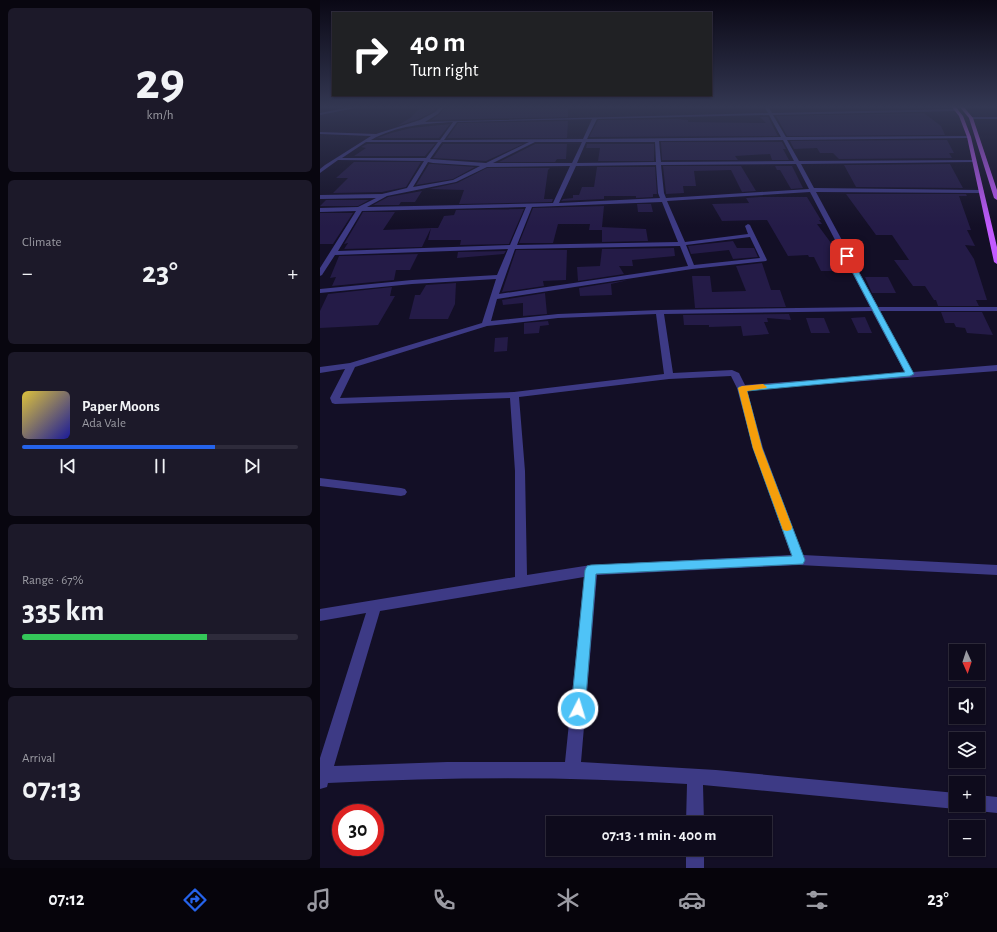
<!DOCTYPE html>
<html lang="en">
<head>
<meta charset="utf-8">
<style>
	body { margin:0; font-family:"Alegreya Sans",sans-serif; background:#1c1929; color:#f1f3f6; height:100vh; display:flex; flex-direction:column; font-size:15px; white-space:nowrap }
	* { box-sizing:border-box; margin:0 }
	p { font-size:13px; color:#9b9ba3 }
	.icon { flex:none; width:22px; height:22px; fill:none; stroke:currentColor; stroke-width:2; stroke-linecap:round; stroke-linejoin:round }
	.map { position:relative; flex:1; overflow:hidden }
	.panel { display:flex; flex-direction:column; gap:8px; padding:8px; background:#08060f; width:320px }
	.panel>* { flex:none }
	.banner { position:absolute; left:12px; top:12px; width:380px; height:84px; border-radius:0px; box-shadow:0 1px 3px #0004,0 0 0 1px #2e2b3b; background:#202124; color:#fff; overflow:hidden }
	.needle { width:26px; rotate:177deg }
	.buttons { position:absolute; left:629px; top:644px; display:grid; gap:8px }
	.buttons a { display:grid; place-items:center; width:36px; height:36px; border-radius:0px; background:#0e0b1c; box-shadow:0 1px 3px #0004,0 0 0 1px #2e2b3b; font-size:20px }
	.speed { position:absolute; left:12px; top:804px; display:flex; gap:8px; font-size:20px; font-weight:700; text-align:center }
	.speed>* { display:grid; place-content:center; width:52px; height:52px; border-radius:50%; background:#0e0b1c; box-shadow:0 1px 3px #0004,0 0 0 1px #2e2b3b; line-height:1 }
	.speed .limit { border:6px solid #d22; background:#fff; color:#111 }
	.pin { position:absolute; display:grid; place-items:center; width:34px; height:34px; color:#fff; margin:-17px; border-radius:8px; box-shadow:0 2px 6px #0006 }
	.me { position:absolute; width:44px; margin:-22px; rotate:5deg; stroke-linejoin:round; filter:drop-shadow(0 0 3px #0008) }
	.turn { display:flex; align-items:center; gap:14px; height:84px; padding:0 12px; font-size:18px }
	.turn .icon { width:52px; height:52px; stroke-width:2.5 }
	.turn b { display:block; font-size:28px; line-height:34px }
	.big { font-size:30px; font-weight:600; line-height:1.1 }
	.panel .card { flex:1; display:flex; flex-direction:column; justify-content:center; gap:6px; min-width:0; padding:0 14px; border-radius:6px; background:#1c1929 }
	.panel .dial { align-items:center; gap:0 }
	.dial b { font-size:52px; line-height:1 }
	.song { display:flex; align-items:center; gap:12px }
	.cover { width:48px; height:48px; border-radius:6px; background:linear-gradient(135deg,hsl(50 70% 55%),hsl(240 70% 35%)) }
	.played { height:4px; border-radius:2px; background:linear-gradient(90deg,#2563eb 70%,#2e2b3b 70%) }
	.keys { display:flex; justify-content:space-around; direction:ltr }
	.heat { display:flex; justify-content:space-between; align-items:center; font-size:22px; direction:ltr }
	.charge { height:6px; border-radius:3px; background:linear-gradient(90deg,#34c759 67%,#2e2b3b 0) }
	.trip { position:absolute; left:226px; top:816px; width:226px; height:40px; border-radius:0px; background:#0e0b1c; box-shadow:0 1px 3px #0004,0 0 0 1px #2e2b3b; font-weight:600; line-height:40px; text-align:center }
	.menu { display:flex; height:64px; justify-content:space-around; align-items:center; background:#06040b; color:#9b9ba3 }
	.menu .icon { width:28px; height:28px }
	.menu .active { color:#2563eb }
	.menu b { font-size:18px; color:#f1f3f6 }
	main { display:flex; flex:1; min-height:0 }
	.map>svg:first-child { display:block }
	.building { fill:#241b47 }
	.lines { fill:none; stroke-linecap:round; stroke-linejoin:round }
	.minor { fill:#3d3a85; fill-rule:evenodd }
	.major { fill:#c25bff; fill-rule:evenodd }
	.route { fill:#4fc3f7; stroke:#337fa1 }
	.slow { fill:#f59e0b }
</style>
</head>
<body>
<main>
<section class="panel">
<div class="card dial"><b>29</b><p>km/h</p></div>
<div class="card"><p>Climate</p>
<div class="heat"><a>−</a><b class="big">23°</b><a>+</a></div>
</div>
<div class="card">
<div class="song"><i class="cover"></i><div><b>Paper Moons</b><p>Ada Vale</p></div></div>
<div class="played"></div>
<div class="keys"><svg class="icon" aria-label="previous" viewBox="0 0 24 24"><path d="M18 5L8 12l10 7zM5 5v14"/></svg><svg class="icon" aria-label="pause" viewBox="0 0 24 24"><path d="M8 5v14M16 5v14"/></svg><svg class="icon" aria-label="next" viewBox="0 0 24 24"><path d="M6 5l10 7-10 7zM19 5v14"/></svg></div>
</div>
<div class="card"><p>Range · 67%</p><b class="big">335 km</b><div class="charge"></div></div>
<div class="card"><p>Arrival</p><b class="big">07:13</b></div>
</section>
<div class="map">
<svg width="677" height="868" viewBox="0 0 677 868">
	<rect width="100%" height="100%" fill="#130f26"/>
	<path class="building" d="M 102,106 L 119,106 L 114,111 L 99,119 L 77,126 L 90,118 Z
		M 126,106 L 248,107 L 248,117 L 111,120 L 119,115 Z
		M 604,113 L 621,126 L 625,135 L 467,136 L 456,116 Z
		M 440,117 L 448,117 L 458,136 L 269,137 L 278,120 L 356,119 L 368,120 L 368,122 L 446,123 Z
		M 248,121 L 247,138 L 127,138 L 138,123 Z
		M 130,124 L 119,138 L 57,138 L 71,133 L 91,128 Z
		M 627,140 L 634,153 L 629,153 L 632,158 L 519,159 L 513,153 L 500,153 L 497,148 L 474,149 L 470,141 Z
		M 341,142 L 462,142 L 466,149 L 463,149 L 469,160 L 452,160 L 450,154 L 415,156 L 418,160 L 342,160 Z
		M 47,144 L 115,144 L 105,156 L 34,156 L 46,148 L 41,147 Z
		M 123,144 L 203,144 L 166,161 L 113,158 Z
		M 215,144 L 247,144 L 246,159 L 237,159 L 235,162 L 179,162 Z
		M 267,144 L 334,144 L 334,161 L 278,161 L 280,148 L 266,148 Z
		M 34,162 L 101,162 L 86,187 L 62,192 L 13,193 L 28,178 L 16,178 Z
		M 109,164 L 113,164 L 155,167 L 133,179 L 96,185 Z
		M 630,164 L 643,188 L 536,187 L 524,165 Z
		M 343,166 L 421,166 L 436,191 L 422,192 L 411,170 L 374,171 L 376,186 L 363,186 L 364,193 L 346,194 Z
		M 455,166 L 472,166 L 483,188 L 471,189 L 460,170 L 457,170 Z
		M 277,167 L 335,167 L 337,194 L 333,194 L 333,197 L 316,198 L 316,196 L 284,196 L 284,199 L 241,201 L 243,199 L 253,198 L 253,195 L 259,195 L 262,187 L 274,187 Z
		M 167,168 L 230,168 L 228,170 L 224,199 L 233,199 L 232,202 L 139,204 L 144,190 L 109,189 L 137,183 Z
		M 102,191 L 95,202 L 81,202 L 79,205 L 53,205 L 68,197 Z
		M 526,194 L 646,194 L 647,196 L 639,196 L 651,230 L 647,230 L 655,246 L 645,245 L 654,259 L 667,300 L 656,300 L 659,306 L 618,306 L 616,300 L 614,300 L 605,286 L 593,286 L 574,260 L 589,260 L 572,235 L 556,235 Z
		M 440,197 L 487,197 L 501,220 L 499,220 L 502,224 L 497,224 L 525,262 L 529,271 L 501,271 L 494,257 L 489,257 L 488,255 L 468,256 L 447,220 L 402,221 L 392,204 L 429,203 L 426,198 Z
		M 6,200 L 49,200 L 38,206 L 0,206 Z
		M 317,204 L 331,204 L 333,212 L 318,212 Z
		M 284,206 L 282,227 L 326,229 L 328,241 L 282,242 L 282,227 L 282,230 L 269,230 L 270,224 L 238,224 L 233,243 L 199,243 L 213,208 Z
		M 204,209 L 189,244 L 140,245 L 141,240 L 108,240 L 111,228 L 118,228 L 124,216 L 134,215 L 136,210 Z
		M 43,212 L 75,212 L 63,230 L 111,228 L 102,247 L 24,249 L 28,243 L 24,244 Z
		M 0,213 L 33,213 L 13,244 L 0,244 Z
		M 413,241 L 417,248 L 434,248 L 438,257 L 413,259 L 409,250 L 371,254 L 368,246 Z
		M 354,248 L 355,256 L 312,260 L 313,266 L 299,266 L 304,274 L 258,281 L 257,267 L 280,266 L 282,249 Z
		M 196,250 L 247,250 L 246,280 L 223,281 L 224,286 L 182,292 Z
		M 186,251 L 184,254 L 137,258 L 138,252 Z
		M 98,254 L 90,270 L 76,270 L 74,280 L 12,286 L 16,277 L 10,278 L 19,256 Z
		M 442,263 L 451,290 L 460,290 L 466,307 L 375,308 L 372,276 L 390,276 L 392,292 L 426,291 L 416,266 Z
		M 545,277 L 568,277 L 576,293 L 552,293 Z
		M 308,280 L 291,284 L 292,295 L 260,296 L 259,288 Z
		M 136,283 L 135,304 L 128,319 L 89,319 L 95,295 L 100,295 L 106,285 Z
		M 72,287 L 70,296 L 75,296 L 58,325 L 0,328 L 0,311 L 8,294 Z
		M 225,293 L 227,314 L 203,316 L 203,303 L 183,305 L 182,300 Z
		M 621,312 L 662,312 L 673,335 L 647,333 L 645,328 L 636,327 L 634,323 L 625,323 Z
		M 469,314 L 471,320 L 447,318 L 448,322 L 444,322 L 449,334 L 423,336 L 421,326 L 389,327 L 389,325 L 364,325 L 363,315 Z
		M 545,317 L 552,333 L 538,333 L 531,318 Z
		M 486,318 L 504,318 L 510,333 L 491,333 Z
		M 228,321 L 229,325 L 220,326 L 219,333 L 204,334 L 204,323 Z
		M 188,337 L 187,351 L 174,352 L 175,338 Z"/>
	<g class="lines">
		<path class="minor" d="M 37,106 L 45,106 L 0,115 L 0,113 Z
			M 121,106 L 125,106 L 118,114 L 105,122 L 448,113 L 444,106 L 448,106 L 452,113 L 638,109 L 637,111 L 453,115 L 466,137 L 651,136 L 649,138 L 467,140 L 479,161 L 656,160 L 654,162 L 481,164 L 494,188 L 663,190 L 664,191 L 661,193 L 496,192 L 558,307 L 677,307 L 677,311 L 560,311 L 593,372 L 677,365 L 677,371 L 427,390 L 443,448 L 483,555 L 677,565 L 677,575 L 479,565 L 277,575 L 261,762 L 396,770 L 636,793 L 636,805 L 643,805 L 642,807 L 636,809 L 383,785 L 384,823 L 366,823 L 367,784 C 247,776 128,777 8,783 L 7,787 L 0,789 L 0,758 L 46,613 L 0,621 L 0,609 L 195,577 L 195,471 L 190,398 L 15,404 L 12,403 L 10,398 L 25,369 L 0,373 L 0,367 L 30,363 L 162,323 L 176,279 L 92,284 L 0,293 L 0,289 L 92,280 L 177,275 L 188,249 L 15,255 L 2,275 L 0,276 L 0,268 L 36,211 L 0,212 L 0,208 L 38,207 L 56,198 L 0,199 L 0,195 L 62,194 L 87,188 L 104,161 L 18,160 L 0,173 L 0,169 L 5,165 L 51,136 L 0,134 L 0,132 L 56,134 L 100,120 L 115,112 ZM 449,115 L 461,137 L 267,139 L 277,119 ZM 272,119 L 263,139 L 124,140 L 137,122 ZM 133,122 L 120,140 L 51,140 C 78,125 103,124 133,122 ZM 463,140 L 474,161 L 341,162 L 339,141 ZM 46,142 L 118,142 L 106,158 L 22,158 ZM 122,142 L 209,142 L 166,163 L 110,159 ZM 215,142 L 262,142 L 252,163 L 173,163 ZM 266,142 L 335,142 L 336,162 L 257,163 ZM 108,162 L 113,163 L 160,166 L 133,180 L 93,187 ZM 476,164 L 489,189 L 346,198 L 344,193 L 341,165 ZM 336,165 L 338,193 L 340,198 L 239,203 L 256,166 ZM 250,166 L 233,203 L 47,207 L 67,196 L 136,182 L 167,167 ZM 490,192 L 550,307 L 340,310 L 238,314 L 171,321 L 177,299 L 372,269 L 446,261 L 447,260 L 430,225 L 428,224 L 425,226 L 428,234 L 365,242 L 347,201 ZM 342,202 L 358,242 L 197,245 L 212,207 ZM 206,207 L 190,245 L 18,251 L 42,211 ZM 430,237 L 440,258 L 374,265 L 366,245 ZM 360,246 L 368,266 L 179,294 L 195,249 ZM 552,311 L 585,373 L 425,385 L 419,373 L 412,370 L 353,373 L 344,314 ZM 336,314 L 344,374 L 194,392 L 20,398 L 35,367 L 167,326 L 238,318 ZM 411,376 L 417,388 L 433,448 L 471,555 L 271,565 L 207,575 L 205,471 L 199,397 L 349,379 ZM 264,577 L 245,762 L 127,762 L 14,766 L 60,611 Z
			M 651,117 L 677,117 L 677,119 L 650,119 Z
			M 0,478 L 81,488 L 85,489 L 87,492 L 85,495 L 81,496 L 0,486 Z
			M 658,795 L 677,797 L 677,813 L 658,811 L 652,809 L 650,805 L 658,805 Z
			M 366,849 L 384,849 L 384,868 L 366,868 Z"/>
		<path class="major" d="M 631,106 L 635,106 L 643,116 L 651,137 L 677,247 L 677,264 L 674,262 L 647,137 L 639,116 Z
			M 639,106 L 643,106 L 653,118 L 677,190 L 677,200 L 674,198 L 649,118 Z"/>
	</g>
	<linearGradient id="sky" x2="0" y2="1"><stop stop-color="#0a0815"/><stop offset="0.47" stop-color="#333752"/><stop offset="1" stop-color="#333752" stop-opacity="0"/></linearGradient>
	<rect width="677" height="227" fill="url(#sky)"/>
	<path class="route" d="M 527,254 L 530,256 L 594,374 L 590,376 L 427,391 L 442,448 L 485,560 L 483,564 L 276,574 L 265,709 L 263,714 L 258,716 L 253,714 L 251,709 L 265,570 L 267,566 L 271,565 L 472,556 L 433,448 L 418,388 L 419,387 L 585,372 L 524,256 Z"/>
	<path class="slow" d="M 443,384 L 447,387 L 446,388 L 427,391 L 442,448 L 472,527 L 471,530 L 467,531 L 463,530 L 462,527 L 433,448 L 418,388 L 422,386 Z"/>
</svg>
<div class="buttons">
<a><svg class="needle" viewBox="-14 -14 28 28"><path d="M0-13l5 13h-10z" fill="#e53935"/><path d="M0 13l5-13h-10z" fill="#9b9ba3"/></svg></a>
<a><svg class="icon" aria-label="sound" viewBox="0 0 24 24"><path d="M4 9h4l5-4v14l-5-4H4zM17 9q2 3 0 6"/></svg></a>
<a><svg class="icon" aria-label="layers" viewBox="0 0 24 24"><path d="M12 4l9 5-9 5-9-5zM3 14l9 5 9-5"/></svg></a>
<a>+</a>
<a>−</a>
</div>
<div class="speed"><div class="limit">30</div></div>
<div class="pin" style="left:527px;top:256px;background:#d93025"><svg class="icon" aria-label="arrive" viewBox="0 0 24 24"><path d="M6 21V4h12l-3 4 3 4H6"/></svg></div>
<svg class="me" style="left:258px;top:709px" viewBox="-20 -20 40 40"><circle r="17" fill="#4fc3f7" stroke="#fff" stroke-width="3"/><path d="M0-11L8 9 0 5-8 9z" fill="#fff"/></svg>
<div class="trip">07:13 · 1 min · 400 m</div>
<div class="banner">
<div class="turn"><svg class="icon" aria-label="right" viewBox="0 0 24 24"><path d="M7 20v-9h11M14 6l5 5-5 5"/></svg><div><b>40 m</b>Turn right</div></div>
</div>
</div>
</main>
<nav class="menu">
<b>07:12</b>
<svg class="icon active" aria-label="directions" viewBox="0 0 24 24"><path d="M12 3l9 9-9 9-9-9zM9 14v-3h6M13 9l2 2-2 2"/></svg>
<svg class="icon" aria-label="music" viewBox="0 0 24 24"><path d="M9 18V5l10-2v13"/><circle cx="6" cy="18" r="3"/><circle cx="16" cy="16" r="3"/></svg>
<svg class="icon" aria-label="phone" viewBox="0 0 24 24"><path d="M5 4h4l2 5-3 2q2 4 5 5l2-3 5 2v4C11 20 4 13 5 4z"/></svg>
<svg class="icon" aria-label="climate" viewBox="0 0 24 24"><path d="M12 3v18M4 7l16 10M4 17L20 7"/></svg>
<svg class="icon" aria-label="car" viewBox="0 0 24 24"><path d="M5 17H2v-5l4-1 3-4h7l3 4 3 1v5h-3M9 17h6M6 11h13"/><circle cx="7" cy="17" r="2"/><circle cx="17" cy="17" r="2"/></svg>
<svg class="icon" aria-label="filters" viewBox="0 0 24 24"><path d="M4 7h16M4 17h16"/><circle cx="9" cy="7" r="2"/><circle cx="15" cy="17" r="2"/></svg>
<b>23°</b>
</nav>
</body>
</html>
